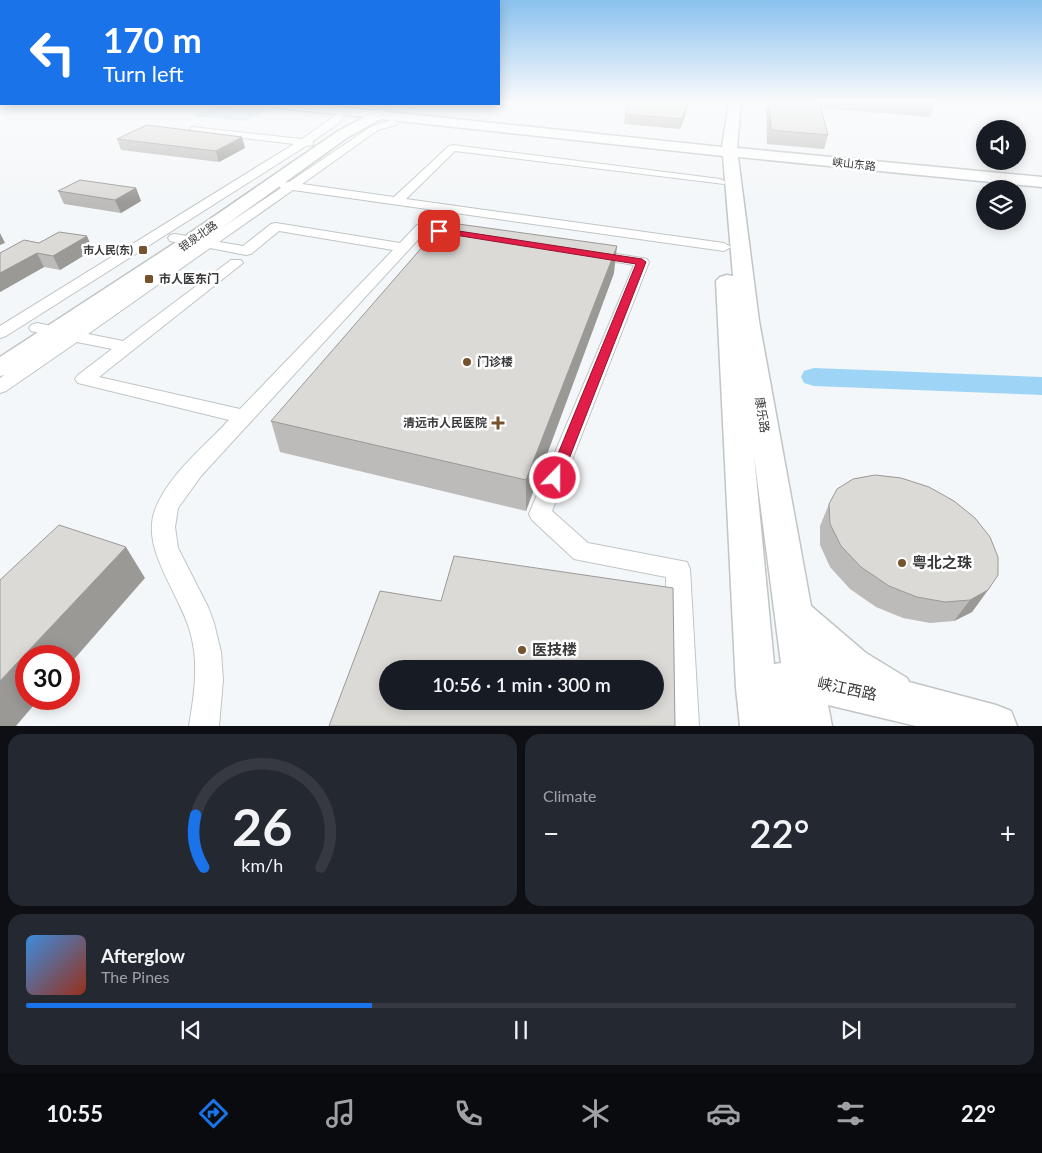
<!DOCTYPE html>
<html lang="en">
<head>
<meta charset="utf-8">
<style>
	body { margin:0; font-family:Lato,"Noto Sans SC",sans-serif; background:#242831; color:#f1f3f6; height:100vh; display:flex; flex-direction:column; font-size:19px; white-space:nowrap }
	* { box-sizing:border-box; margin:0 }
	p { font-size:16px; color:#9ea1a6 }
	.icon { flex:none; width:28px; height:28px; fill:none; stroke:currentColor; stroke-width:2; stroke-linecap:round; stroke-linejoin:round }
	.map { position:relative; height:726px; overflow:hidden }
	.panel { display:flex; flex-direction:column; gap:8px; padding:8px; background:#0d0f14; flex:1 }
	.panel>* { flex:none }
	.banner { position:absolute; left:0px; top:0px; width:500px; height:105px; box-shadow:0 2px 12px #0003; background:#1a73e8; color:#fff; overflow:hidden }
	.buttons { position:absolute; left:976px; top:120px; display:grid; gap:10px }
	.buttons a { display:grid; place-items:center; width:50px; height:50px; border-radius:50%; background:#171b24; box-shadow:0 2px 12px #0003; font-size:25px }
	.speed { position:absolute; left:15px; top:645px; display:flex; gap:10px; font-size:25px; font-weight:700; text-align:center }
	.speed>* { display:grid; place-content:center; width:65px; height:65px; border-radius:50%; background:#171b24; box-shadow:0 2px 12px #0003; line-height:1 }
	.speed .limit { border:8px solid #d22; background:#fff; color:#111 }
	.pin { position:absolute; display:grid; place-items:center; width:42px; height:42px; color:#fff; margin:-21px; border-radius:10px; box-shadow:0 2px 8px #0006 }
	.me { position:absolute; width:55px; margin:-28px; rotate:22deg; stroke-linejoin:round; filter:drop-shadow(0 0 4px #0008) }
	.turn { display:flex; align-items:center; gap:18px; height:105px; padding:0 20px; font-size:22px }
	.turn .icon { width:65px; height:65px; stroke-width:2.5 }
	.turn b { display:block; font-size:35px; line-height:42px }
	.big { font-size:38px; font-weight:600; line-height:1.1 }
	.panel .card { flex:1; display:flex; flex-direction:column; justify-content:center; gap:8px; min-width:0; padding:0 18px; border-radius:15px; background:#242831 }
	.panel .dial { align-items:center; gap:0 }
	.dial svg { height:130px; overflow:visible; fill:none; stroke:#363941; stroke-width:7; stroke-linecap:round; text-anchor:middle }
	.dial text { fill:#f1f3f6; stroke:none }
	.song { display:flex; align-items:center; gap:15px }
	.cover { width:60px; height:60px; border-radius:8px; background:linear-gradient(135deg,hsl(210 70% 55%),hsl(10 70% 35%)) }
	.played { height:5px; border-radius:2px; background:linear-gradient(90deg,#1a73e8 35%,#363941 35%) }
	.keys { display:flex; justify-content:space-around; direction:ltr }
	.heat { display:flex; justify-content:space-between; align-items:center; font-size:28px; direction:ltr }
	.panel .tiles { flex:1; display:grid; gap:8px; grid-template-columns:1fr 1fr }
	.card:last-child { grid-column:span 2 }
	.trip { position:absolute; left:379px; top:660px; width:285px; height:50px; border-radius:25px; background:#171b24; box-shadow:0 2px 12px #0003; font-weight:600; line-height:50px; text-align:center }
	.dock { display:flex; height:80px; justify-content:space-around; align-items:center; background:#090b0e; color:#9ea1a6 }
	.dock .icon { width:35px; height:35px }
	.dock .active { color:#1a73e8 }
	.dock b { font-size:22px; color:#f1f3f6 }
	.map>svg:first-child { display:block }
	.green { fill:#c5e5f9 }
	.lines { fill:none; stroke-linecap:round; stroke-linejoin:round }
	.river { fill:#9ed5f6; fill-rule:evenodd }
	.street-casing { stroke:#c1c5c6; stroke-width:2 }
	.secondary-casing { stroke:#c1c5c6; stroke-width:3 }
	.street { fill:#fff; fill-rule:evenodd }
	.secondary { fill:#fff; fill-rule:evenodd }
	.wall { fill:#bdbbb9 }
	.shaded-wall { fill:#9a9996 }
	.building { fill:#dcdad7; stroke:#9a9996; fill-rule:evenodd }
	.route { fill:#e11d48; stroke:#92132f }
	.poi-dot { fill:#76532c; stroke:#fff; stroke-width:2 }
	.labels { text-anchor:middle; stroke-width:5; stroke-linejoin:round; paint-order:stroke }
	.far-street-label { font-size:11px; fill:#38393a; stroke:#fff }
	.far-poi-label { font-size:11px; font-weight:bold; fill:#38393a; stroke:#fff; text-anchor:end }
	.poi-label { font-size:12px; font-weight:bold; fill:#38393a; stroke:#fff; text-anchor:start }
	.street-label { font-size:12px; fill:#38393a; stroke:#fff }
	.near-poi-label { font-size:15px; font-weight:bold; fill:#38393a; stroke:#fff; text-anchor:start }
	.near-street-label { font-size:15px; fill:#38393a; stroke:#fff }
</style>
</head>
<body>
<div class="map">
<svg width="1042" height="726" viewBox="0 0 1042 726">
	<rect width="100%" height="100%" fill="#f4f7f9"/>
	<path class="green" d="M 217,105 L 266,110 L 244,121 L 194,116 Z"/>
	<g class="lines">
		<path class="river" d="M 814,368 L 1042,377 L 1042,395 L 814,386 L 804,383 L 801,377 L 804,371 Z"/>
		<g class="street-casing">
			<path id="street" d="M 408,104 L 417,104 L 412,108 L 409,107 Z
				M 339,113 L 344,116 L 339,123 L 313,141 L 313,145 L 306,146 L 6,336 L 0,338 L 0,326 L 294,144 L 195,132 L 190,129 L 192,127 L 302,139 Z
				M 393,120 L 398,123 L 396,125 L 378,130 L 302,184 L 394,197 L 449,146 L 453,145 L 720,179 L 726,182 L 724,184 L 455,151 L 406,199 L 724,243 L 731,247 L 724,251 L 293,190 L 219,242 L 243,246 L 271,224 L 276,223 L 400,243 L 417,225 L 422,224 L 460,230 L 467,234 L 460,238 L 425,232 L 201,476 L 178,508 L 175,527 L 178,548 L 208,607 L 214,623 L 221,652 L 223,680 L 219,726 L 189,726 C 194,696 199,665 191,635 C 182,596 140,550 155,510 C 168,475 204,447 229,420 L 78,383 L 75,379 L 78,375 L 112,349 L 77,342 L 6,391 L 0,393 L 0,378 L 60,338 L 31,331 L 29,328 L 31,325 L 37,323 L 71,330 L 195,246 L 170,241 L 168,238 L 170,235 L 175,234 L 205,239 L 281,188 L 278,185 L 280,183 L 289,182 L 372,126 ZM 279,231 L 393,250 L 240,409 L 99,377 L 243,263 L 241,260 L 231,260 L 123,341 L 88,334 L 210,248 L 246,255 L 251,254 Z
				M 592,250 L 642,258 L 647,259 L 649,262 L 552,511 L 588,543 L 687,562 L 690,569 L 699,726 L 669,726 L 666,577 L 574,559 L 532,520 L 529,514 L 634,265 L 587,257 L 585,254 Z"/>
		</g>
		<g class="secondary-casing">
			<path id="secondary" d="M 729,102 L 741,102 L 737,148 L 1042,177 L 1042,187 L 738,157 L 759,321 L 811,606 L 866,653 L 907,678 L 909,682 L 996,705 L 1011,711 L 1017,726 L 916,726 L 828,705 L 832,726 L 740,726 L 736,688 L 716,281 L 720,277 L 727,275 L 733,276 L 723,156 L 381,119 L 348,137 L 198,245 L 9,374 L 0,376 L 0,357 L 184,237 L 338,131 L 365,117 L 278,108 L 274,107 L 272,104 L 311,104 L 377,111 L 382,109 L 388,112 L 722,147 ZM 754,455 L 781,663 L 774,664 Z"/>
		</g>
		<use href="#street" class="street"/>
		<use href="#secondary" class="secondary"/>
	</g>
	<path class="wall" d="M 499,102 L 508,102 L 503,108 L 487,106 L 487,104 L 499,104 Z
		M 690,102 L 680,129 L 624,124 L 625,114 Z
		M 766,102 L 934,102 L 935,103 L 930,117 L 821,108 L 828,135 L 824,149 L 767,144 Z
		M 242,137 L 245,148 L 219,162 L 121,150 L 117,139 Z
		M 136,188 L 141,201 L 121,213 L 64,204 L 58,191 Z
		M 39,243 L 93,250 L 60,270 L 44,267 L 0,292 L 0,253 Z
		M 614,273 L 526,511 L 280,452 L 271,421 Z
		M 829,504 L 988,590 L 972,612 L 954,621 L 930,623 L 903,618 L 876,607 L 850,589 L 830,567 L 820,545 L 820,526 Z"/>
	<path class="shaded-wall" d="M 503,102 L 508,102 L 503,108 Z
		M 688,102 L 690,102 L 680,129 L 682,119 Z
		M 242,137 L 245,148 L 219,162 L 216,151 Z
		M 136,188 L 141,201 L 121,213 L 115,200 Z
		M 0,233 L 5,243 L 0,245 Z
		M 87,236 L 93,250 L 60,270 L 53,256 Z
		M 617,246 L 614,273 L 526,511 L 526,480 Z
		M 37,253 L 44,267 L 0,292 L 0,273 Z
		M 126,547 L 145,578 L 69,665 L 69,656 L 26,656 L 26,699 L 39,699 L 16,726 L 0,726 L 0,681 Z
		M 988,590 L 972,612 L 954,621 L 970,600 Z"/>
	<path class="building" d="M 630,102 L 688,102 L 682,119 L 625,114 Z
		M 769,102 L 819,102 L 828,135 L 771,130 Z
		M 147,125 L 242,137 L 216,151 L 117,139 Z
		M 80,180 L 136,188 L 115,200 L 58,191 Z
		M 444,222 L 617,246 L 526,480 L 271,421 Z
		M 59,232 L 87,236 L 53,256 L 37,253 L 0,273 L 0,253 L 24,240 L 39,243 Z
		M 875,475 L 901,478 L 929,487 L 954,501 L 975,518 L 990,537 L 998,557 L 998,575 L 988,590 L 970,600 L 945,602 L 917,597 L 889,586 L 861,567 L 841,546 L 830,524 L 829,504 L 837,489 L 853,479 Z
		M 59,525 L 126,547 L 0,681 L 0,580 Z
		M 454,556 L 673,588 L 675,726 L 329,726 L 380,591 L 441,601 ZM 388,669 L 655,669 L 655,701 L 388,701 Z"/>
	<linearGradient id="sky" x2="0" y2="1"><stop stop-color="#8ac1ee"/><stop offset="0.5" stop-color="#fafbfc"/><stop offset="1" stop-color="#fafbfc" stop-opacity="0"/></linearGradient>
	<rect width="1042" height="204" fill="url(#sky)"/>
	<path class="route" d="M 439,228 L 642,259 L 646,262 L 560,482 L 555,483 L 550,482 L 548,478 L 636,264 L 436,232 L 435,231 Z"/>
	<g class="poi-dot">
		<rect x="138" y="245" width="10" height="10" rx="2.5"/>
		<rect x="144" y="274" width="10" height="10" rx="2.5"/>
		<circle cx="467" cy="362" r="5"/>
		<path d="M495.5 415.5h5v5h5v5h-5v5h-5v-5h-5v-5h5z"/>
		<circle cx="902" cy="563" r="5"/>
		<circle cx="522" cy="650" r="5"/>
	</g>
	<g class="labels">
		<g class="far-street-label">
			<text transform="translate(854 164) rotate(6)" y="4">峡山东路</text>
			<text transform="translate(198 236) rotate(-35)" y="4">银泉北路</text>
		</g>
		<g class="far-poi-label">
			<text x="133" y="254">市人民(东)</text>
		</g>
		<g class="poi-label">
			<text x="159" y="283">市人医东门</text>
			<text x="477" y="366">门诊楼</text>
			<text x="487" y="427" text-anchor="end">清远市人民医院</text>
		</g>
		<g class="street-label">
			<text transform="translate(762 415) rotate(81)" y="4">康乐路</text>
		</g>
		<g class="near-poi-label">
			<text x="912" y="568">粤北之珠</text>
			<text x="532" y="655">医技楼</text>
		</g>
		<g class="near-street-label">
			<text transform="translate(847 689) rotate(12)" y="5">峡江西路</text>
		</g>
	</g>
</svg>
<div class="buttons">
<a><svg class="icon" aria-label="sound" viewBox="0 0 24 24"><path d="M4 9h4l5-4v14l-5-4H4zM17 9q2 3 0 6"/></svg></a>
<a><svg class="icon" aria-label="layers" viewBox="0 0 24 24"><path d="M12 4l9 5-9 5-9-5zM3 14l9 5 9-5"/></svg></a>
</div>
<div class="speed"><div class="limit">30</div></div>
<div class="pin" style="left:439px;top:231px;background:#d93025"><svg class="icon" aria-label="arrive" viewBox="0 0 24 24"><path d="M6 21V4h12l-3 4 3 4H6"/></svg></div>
<svg class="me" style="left:555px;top:478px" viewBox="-20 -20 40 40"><circle r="17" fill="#e11d48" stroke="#fff" stroke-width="3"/><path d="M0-11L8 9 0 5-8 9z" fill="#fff"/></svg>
<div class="trip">10:56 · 1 min · 300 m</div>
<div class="banner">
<div class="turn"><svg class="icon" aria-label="left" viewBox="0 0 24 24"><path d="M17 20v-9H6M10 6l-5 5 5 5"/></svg><div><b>170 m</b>Turn left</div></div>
</div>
</div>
<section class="panel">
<div class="tiles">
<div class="card dial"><svg viewBox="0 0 100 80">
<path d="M14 69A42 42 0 1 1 86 69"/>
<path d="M14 69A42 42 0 0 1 9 37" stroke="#1a73e8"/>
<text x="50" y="56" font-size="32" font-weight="700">26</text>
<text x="50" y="72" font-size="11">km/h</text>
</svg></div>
<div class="card"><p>Climate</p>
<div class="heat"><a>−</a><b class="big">22°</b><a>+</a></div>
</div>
<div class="card">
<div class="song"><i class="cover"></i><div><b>Afterglow</b><p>The Pines</p></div></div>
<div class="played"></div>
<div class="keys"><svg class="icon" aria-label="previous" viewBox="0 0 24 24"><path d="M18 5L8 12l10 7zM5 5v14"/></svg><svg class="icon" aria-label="pause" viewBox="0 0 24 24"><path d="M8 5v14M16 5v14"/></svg><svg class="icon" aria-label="next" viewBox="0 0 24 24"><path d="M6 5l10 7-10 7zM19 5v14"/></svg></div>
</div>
</div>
</section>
<nav class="dock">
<b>10:55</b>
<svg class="icon active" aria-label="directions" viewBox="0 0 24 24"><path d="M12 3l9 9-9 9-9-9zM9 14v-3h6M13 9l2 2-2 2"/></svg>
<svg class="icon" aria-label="music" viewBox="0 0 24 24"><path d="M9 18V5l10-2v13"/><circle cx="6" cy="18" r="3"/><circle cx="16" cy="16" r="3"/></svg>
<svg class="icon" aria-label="phone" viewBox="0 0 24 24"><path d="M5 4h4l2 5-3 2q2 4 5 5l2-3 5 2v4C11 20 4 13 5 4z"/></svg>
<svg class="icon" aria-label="climate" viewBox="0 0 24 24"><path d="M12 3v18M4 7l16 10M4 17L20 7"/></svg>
<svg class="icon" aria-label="car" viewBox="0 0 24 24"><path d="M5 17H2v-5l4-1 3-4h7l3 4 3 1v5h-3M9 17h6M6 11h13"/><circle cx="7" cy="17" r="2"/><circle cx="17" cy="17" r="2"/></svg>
<svg class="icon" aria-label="filters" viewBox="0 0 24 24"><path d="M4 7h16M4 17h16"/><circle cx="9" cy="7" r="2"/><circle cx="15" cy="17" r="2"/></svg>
<b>22°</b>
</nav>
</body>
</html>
